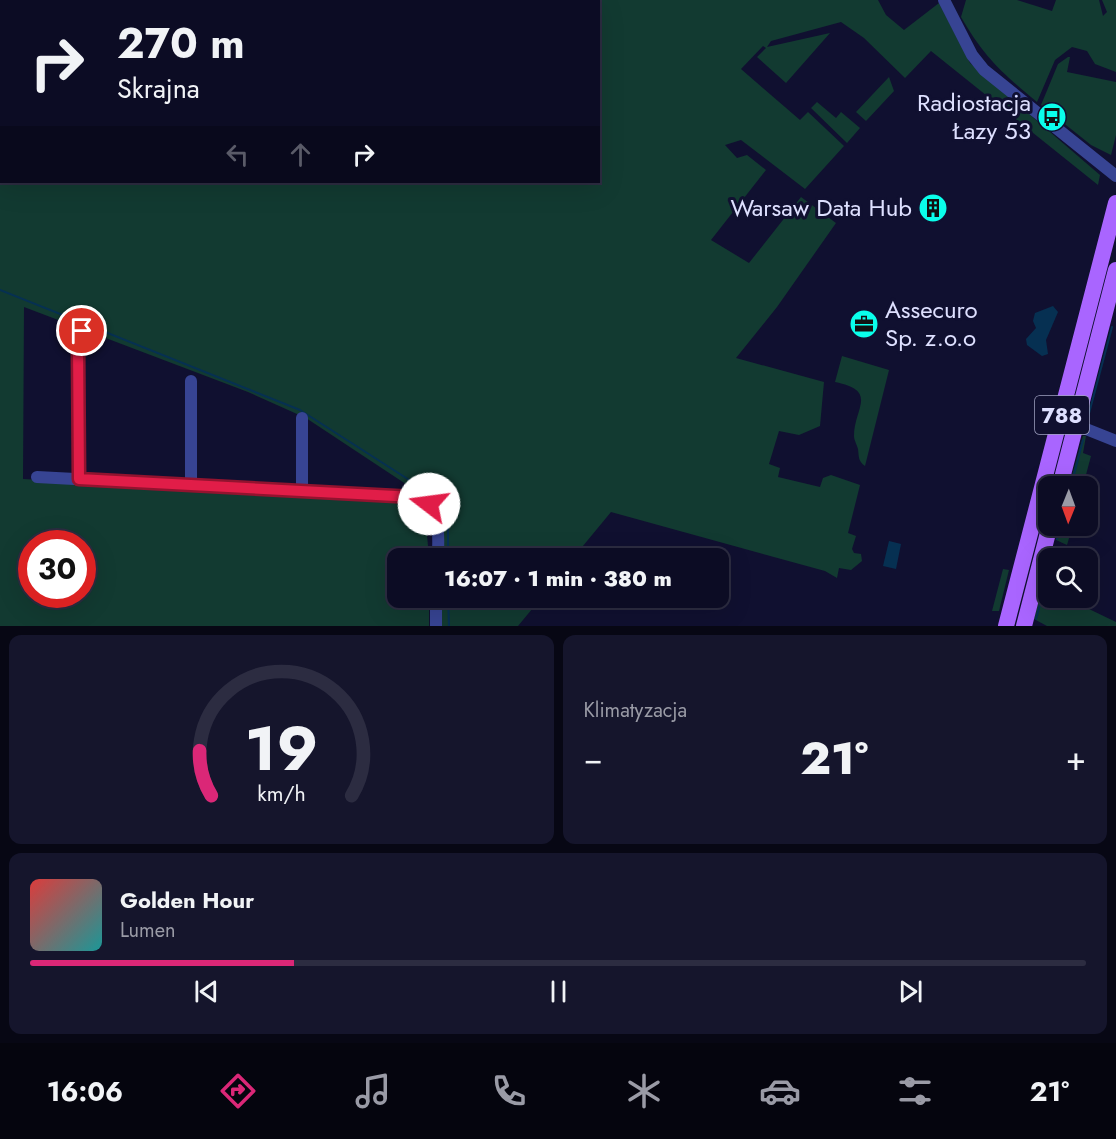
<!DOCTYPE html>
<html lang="pl">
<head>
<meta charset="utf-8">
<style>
	body { margin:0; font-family:Jost,sans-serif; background:#15152c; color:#f1f3f6; height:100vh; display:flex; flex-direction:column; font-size:22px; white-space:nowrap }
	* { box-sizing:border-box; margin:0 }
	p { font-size:20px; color:#9a9ba6 }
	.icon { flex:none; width:33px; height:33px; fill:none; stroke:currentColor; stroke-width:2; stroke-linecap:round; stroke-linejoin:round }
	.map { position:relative; height:626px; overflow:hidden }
	.sheet { display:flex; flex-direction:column; gap:9px; padding:9px; background:#070714; flex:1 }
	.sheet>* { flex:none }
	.banner { position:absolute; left:0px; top:0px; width:600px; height:183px; box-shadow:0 6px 24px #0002,0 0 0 2px #2c2c41; background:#0c0c24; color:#f1f3f6; overflow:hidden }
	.needle { width:39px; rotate:181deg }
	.fabs { position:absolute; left:1038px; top:476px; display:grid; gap:12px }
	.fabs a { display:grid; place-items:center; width:60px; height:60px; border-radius:12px; background:#0c0c24; box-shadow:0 6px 24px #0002,0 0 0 2px #2c2c41; font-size:30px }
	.speed { position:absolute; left:18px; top:530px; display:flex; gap:12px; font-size:30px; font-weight:700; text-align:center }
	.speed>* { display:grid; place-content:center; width:78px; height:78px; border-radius:50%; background:#0c0c24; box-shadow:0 6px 24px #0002,0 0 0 2px #2c2c41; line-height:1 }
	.speed .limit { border:9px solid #d22; background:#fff; color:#111 }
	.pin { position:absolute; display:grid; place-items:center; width:51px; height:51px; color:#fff; margin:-26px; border:3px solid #fff; border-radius:50%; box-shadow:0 2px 6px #0007 }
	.me { position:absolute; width:66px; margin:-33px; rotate:285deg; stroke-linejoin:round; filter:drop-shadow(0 0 4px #0008) }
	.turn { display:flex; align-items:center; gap:21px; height:126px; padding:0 18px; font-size:27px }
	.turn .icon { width:78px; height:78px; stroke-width:2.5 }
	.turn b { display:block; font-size:42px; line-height:51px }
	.lanes { display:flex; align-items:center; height:57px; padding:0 18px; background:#0003; justify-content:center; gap:30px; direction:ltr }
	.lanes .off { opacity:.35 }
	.big { font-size:45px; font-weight:800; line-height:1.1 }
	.sheet .widget { flex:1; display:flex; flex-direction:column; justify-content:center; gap:9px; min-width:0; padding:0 21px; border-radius:12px; background:#15152c }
	.sheet .dial { align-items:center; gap:0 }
	.dial svg { height:156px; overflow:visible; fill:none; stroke:#2c2c41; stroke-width:7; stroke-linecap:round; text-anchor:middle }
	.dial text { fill:#f1f3f6; stroke:none }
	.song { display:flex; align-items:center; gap:18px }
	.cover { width:72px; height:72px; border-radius:9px; background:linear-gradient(135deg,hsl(0 70% 55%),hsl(180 70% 35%)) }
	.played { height:6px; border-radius:3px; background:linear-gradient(90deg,#db2777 25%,#2c2c41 25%) }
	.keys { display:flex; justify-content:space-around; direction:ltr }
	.heat { display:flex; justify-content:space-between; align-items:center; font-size:33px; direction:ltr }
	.sheet .tiles { flex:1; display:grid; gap:9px; grid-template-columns:1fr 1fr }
	.widget:last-child { grid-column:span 2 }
	.trip { position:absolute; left:387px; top:548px; width:342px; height:60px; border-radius:12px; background:#0c0c24; box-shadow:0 6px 24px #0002,0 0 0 2px #2c2c41; font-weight:800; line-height:60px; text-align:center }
	.tab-bar { display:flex; height:96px; justify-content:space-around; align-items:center; background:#05050e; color:#9a9ba6 }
	.tab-bar .icon { width:42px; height:42px }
	.tab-bar .on { color:#db2777 }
	.tab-bar b { font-size:27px; color:#f1f3f6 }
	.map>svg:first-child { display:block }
	.green { fill:#123a31; fill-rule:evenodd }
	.water { fill:#063052 }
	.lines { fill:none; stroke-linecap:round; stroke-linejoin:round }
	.stream { stroke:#063052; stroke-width:2 }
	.minor { stroke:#374493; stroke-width:12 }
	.major { stroke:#a965ff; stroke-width:16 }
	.route-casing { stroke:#92132f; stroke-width:15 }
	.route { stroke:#e11d48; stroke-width:10 }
	.labels { text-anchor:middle; stroke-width:6; stroke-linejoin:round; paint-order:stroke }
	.shield { fill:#101030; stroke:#a0a2c1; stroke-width:1.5 }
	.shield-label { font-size:22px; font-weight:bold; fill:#dee0ff }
	.poi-label { font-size:24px; fill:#dee0ff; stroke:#101030; text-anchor:end }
</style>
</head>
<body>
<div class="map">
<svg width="1116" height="626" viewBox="0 0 1116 626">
	<rect width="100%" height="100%" fill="#101030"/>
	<path class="green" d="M 0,0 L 878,0 L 886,15 L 904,30 L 939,3 L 970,63 L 1100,175 L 1098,185 L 931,51 L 905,78 L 864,38 L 841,22 L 771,41 L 767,47 L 830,33 L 786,83 L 757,57 L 766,48 L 763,46 L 741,69 L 800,120 L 808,112 L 844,146 L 805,189 L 741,140 L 725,145 L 737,158 L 747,155 L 766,170 L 711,240 L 749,263 L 801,197 L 836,223 L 777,307 L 736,358 L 824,382 L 820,426 L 799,435 L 779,431 L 769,464 L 780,468 L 778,477 L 820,487 L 823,478 L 831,475 L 860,485 L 848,533 L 856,536 L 852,549 L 854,553 L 861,554 L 862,561 L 851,570 L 839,568 L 837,578 L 825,571 L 611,512 L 573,558 L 441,558 L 442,519 L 436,504 L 306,418 L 248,392 L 24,307 L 23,479 L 415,502 L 425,511 L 429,558 L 398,558 L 398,597 L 429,597 L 429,626 L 0,626 ZM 2,2 L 598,2 L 598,182 L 2,182 ZM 32,543 L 82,543 L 82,594 L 32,594 Z
		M 966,0 L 1017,0 L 1052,11 L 1056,0 L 1099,0 L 1103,16 L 1107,12 L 1102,0 L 1116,0 L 1116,72 L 1095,64 L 1087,51 L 1072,47 L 1055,60 L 1037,102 C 1002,73 984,57 961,17 Z
		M 1068,57 L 1070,57 L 1067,72 L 1116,82 L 1116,135 L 1111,155 L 1091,145 L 1041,105 L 1058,64 Z
		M 889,77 L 894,91 L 866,121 L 856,112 Z
		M 817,102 L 836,118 L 841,112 L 860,128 L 847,143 L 811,108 Z
		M 842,356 L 889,370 L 865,466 C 858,461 859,457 858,449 C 857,445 854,440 854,436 C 854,408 879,391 835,382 Z
		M 1083,436 L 1086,436 L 1083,453 L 1091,456 L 1083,486 L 1069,486 Z
		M 1060,525 L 1073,525 L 1067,545 L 1056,540 Z
		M 1003,569 L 1009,570 L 999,611 L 992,611 Z
		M 1046,590 L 1048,591 L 1048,597 L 1064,597 L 1116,622 L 1116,626 L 1047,626 L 1034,619 L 1041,591 Z
		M 441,597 L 542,597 L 518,626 L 440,626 Z"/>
	<path class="water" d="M 1053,306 L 1058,312 L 1046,340 L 1048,354 L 1042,356 L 1027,345 L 1026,339 L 1036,328 L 1033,321 L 1035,313 Z
		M 889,541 L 901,544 L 896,569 L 883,566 Z"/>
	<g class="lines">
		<path class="stream" d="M 0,290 L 300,410 L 442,501 L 448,514 L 448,558
			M 1088,417 L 1112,327
			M 1071,486 L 1083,440
			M 1057,539 L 1061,525
			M 1052,558 L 1053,553
			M 1047,576 L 1048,571
			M 448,597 L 449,626
			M 1036,619 L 1043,593"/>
		<path class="minor" d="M 944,0 L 972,55 L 984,70 L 1116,176
			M 191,381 L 191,484
			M 1076,425 L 1116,441
			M 37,477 L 414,497 C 443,506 438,532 438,558
			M 79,479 L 78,344 L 82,331
			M 302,491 L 302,418
			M 436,626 L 436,597"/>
		<path class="major" d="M 1060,486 L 1116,270
			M 1006,626 L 1116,203
			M 1024,626 L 1050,525"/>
	</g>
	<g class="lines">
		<g class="route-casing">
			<path id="route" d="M 82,331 L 78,344 L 79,479 L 414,497 L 429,504"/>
		</g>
		<use href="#route" class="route"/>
	</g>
	<defs>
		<g id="bus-disc" transform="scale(1.5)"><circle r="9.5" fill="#0affeb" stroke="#101030"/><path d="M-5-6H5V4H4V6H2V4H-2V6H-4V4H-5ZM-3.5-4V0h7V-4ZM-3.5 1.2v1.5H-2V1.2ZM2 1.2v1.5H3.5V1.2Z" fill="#111"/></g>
		<g id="building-disc" transform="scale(1.5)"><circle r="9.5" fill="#0affeb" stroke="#101030"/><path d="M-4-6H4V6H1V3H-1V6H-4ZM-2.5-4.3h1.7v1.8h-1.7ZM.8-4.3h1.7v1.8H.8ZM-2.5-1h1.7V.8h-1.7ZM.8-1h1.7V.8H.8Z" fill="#111"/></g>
		<g id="office-disc" transform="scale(1.5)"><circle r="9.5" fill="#0affeb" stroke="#101030"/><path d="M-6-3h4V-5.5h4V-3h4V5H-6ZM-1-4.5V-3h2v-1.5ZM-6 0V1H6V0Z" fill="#111"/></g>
	</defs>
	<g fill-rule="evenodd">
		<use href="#bus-disc" x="1052" y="117"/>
		<use href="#building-disc" x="933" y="208"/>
		<use href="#office-disc" x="864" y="324"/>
	</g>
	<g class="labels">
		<rect class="shield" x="1035" y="396" width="54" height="38" rx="4.5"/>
		<g class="shield-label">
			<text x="1062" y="423">788</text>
		</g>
		<g class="poi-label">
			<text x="1031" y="111">Radiostacja<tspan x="1031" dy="28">Łazy 53</tspan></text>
			<text x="912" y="216">Warsaw Data Hub</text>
			<text x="885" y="318" text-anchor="start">Assecuro<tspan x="885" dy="28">Sp. z.o.o</tspan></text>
		</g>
	</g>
</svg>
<div class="fabs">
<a><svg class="needle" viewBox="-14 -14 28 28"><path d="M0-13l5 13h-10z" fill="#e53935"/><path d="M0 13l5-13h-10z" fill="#9a9ba6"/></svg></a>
<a><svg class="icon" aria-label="search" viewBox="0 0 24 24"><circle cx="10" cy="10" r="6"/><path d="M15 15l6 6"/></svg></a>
</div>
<div class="speed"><div class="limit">30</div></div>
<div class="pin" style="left:82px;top:331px;background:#d93025"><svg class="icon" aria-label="arrive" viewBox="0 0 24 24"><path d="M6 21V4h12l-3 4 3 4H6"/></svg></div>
<svg class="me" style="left:429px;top:504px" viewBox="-20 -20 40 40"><circle r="19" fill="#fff"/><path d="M0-13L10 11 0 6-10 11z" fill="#e11d48"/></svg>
<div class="trip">16:07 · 1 min · 380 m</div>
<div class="banner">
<div class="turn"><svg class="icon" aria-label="right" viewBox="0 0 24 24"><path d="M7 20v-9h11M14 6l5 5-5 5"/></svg><div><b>270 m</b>Skrajna</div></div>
<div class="lanes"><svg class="icon off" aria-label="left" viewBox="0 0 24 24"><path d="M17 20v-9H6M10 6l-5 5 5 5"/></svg><svg class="icon off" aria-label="ahead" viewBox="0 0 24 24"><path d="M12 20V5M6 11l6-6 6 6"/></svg><svg class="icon" aria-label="right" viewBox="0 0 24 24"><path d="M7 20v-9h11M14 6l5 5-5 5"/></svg></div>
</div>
</div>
<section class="sheet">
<div class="tiles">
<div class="widget dial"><svg viewBox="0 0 100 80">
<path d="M14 69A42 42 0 1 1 86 69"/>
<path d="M14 69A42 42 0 0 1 8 46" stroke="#db2777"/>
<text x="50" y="56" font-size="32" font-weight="700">19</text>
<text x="50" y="72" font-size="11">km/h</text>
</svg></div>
<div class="widget"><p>Klimatyzacja</p>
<div class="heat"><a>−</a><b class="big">21°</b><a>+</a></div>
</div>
<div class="widget">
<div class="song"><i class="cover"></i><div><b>Golden Hour</b><p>Lumen</p></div></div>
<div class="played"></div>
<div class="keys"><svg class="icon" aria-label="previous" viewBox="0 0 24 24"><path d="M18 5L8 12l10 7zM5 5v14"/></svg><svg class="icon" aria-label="pause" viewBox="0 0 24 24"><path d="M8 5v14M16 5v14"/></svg><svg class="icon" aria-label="next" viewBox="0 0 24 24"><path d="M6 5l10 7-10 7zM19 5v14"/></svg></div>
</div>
</div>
</section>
<nav class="tab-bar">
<b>16:06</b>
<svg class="icon on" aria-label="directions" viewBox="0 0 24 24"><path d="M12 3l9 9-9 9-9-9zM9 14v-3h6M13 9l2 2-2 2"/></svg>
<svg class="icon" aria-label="music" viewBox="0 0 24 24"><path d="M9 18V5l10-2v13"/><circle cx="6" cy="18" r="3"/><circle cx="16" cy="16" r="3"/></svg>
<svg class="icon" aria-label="phone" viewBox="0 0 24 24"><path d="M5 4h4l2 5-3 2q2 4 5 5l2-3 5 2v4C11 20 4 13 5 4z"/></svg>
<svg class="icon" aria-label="climate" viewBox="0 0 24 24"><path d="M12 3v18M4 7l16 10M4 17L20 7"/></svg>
<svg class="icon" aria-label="car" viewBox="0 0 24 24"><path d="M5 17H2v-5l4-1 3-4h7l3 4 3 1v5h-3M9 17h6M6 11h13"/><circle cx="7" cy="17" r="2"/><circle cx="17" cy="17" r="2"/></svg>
<svg class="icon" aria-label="filters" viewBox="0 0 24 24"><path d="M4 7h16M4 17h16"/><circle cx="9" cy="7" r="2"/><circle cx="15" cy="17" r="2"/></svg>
<b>21°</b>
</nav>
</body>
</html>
